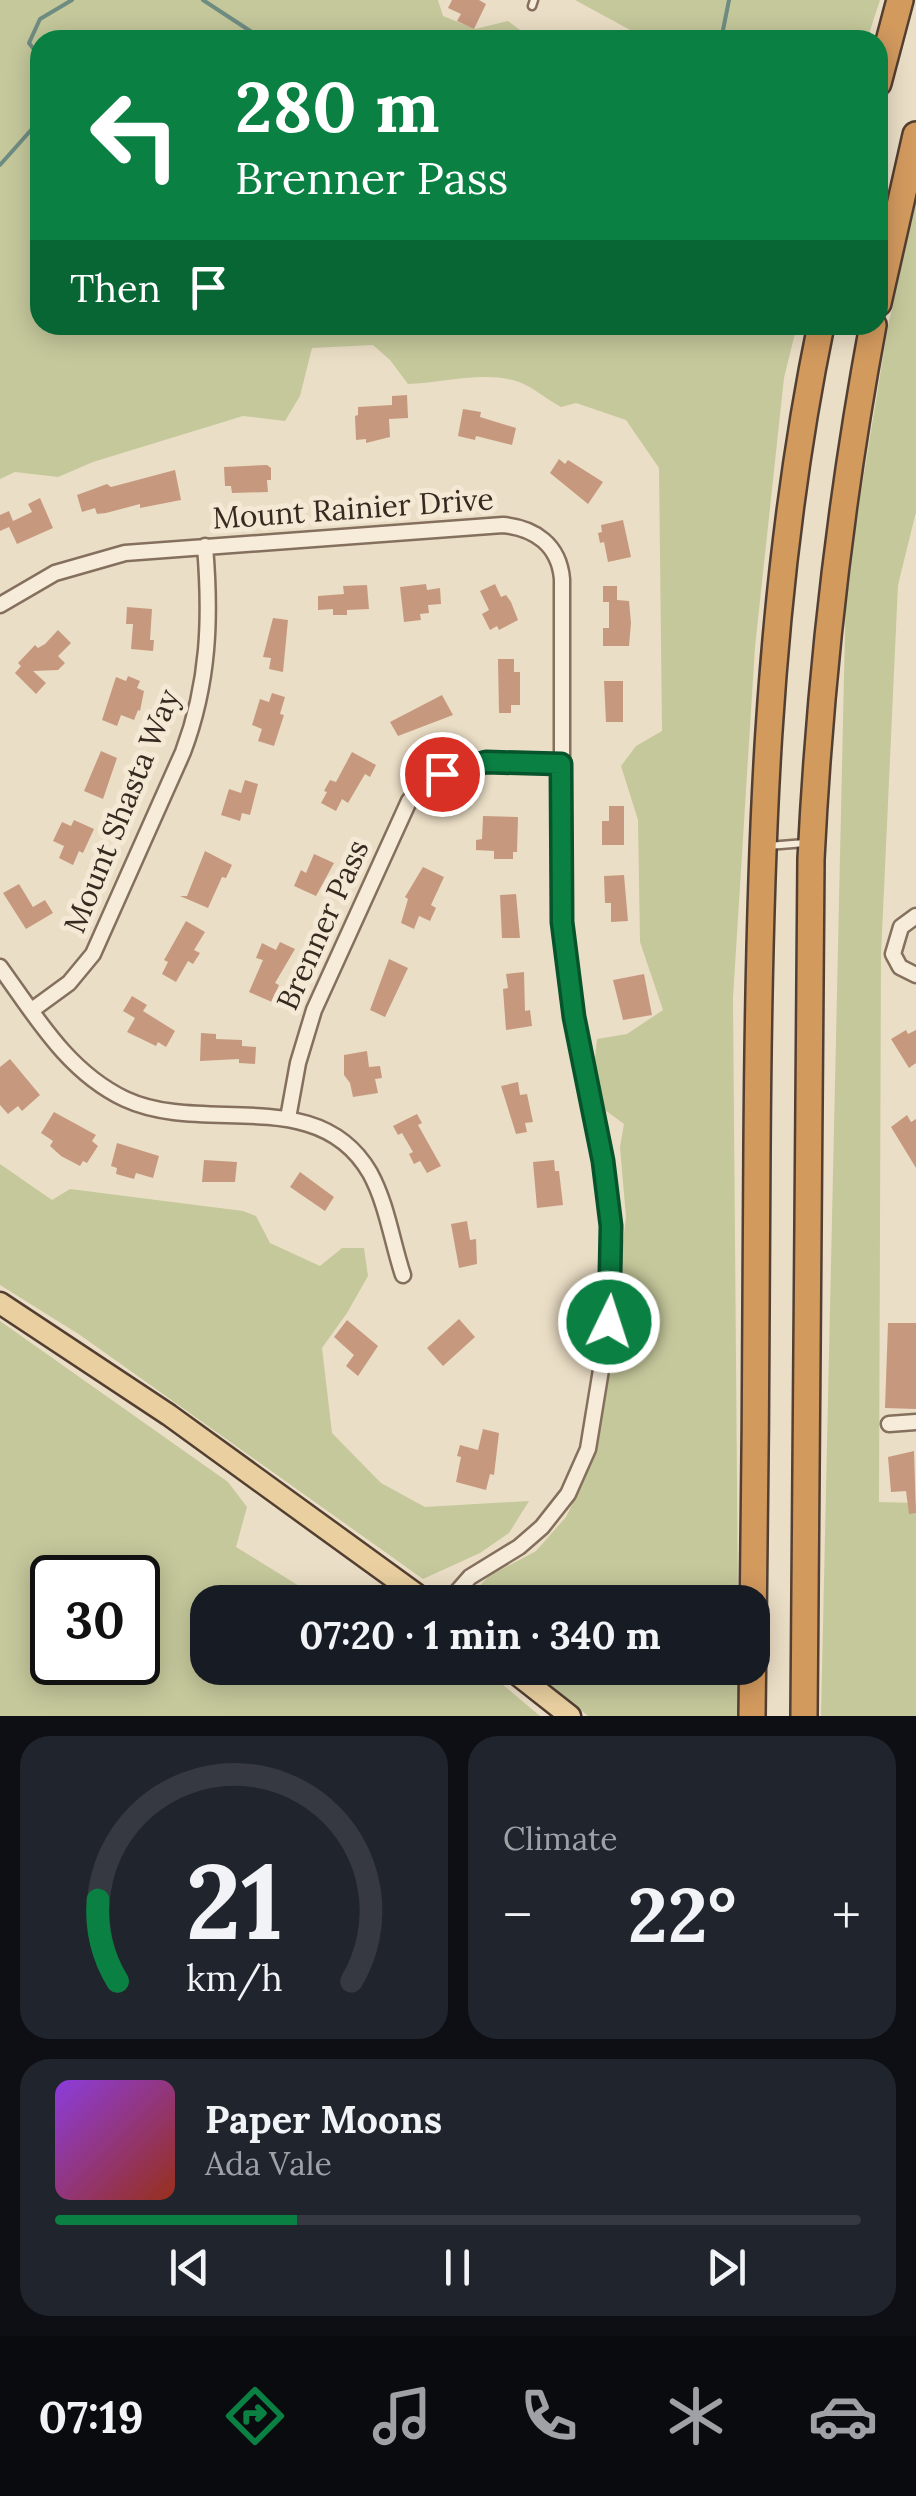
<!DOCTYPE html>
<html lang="en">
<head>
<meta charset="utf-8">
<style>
	body { margin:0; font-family:Lora,serif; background:#20242c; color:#f1f3f6; height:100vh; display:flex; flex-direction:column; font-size:38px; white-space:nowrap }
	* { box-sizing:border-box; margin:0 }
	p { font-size:32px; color:#9ea1a6 }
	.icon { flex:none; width:55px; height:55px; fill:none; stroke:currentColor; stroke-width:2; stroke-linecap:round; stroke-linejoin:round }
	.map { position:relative; height:1716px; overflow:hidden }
	.side { display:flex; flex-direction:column; gap:20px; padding:20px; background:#0d0f14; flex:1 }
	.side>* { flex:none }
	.top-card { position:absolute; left:30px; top:30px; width:858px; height:305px; border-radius:30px; box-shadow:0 5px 25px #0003; background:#0b8043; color:#fff; overflow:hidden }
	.speed { position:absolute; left:30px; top:1555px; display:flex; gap:20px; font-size:50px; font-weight:700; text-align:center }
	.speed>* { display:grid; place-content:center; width:130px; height:130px; border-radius:50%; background:#171b24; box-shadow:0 5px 25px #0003; line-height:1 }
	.speed .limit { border:5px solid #111; border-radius:15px; background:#fff; color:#111 }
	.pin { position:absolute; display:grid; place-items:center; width:85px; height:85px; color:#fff; margin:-42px; border:5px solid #fff; border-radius:50%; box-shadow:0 2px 10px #0007 }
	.me { position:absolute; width:110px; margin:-55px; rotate:4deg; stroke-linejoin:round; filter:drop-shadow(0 0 8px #0008) }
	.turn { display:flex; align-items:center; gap:35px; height:210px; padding:0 40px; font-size:45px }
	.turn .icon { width:130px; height:130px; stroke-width:2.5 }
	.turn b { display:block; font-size:70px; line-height:85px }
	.then { display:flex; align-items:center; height:95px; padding:0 40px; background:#0003; gap:20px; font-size:38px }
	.big { font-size:75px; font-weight:700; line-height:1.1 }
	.side .widget { flex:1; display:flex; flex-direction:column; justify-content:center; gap:15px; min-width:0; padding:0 35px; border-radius:30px; background:#20242c }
	.side .dial { align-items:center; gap:0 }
	.dial svg { height:260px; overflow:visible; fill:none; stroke:#363941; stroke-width:7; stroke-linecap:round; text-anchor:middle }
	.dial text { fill:#f1f3f6; stroke:none }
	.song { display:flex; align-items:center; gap:30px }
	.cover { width:120px; height:120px; border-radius:15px; background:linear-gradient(135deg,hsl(270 70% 55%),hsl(10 70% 35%)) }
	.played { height:10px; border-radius:5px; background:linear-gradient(90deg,#0b8043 30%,#363941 30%) }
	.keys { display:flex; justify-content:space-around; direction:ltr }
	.heat { display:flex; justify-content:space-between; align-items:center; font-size:55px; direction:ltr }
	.side .tiles { flex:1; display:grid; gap:20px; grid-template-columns:1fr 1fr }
	.widget:last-child { grid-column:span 2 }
	.trip { position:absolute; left:190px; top:1585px; width:580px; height:100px; border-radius:30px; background:#171b24; box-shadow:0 5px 25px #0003; font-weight:700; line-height:100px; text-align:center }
	.tab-bar { display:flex; height:160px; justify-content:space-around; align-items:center; background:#090b0e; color:#9ea1a6 }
	.tab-bar .icon { width:70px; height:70px }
	.tab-bar .on { color:#0b8043 }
	.tab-bar b { font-size:45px; color:#f1f3f6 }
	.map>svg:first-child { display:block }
	.green { fill:#c5c89b; fill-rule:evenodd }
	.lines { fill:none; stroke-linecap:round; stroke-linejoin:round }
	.stream { stroke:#6f8c83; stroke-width:4 }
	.building { fill:#c6997f }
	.lane-casing { stroke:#84705d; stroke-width:11 }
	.street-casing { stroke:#84705d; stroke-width:19 }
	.primary-casing { stroke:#533f31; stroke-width:25 }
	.highway-casing { stroke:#533f31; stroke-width:30 }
	.lane { stroke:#f6ecd9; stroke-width:6 }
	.street { stroke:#f6ecd9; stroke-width:14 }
	.primary { stroke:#ead0a1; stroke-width:20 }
	.highway { stroke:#d39a5e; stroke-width:25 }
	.route-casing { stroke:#07532c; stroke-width:25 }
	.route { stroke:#0b8043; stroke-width:18 }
	.labels { text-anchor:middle; stroke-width:10; stroke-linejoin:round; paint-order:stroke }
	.street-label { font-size:30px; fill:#362920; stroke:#f3e9d5 }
</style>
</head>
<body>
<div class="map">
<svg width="916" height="1716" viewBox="0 0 916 1716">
	<rect width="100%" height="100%" fill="#ebdec6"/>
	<path class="green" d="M 0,0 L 438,0 L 443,16 L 475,29 L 508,21 L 524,33 L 525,40 L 40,40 L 40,325 L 797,325 L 784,378 L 755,647 L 733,998 L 738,1602 L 464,1602 L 489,1576 L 536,1551 L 566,1517 L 583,1482 L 606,1387 L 626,1217 L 620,1147 L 624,1124 L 605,1110 L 594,1068 L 597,1039 L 627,1034 L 663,1010 L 640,942 L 638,820 L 621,766 L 636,746 L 662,731 L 659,468 L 626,420 L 576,403 L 561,407 C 547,400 533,387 519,382 C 486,370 441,383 408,384 L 390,360 L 373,345 L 312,348 L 300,396 L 285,421 L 243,416 L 93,462 L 58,477 L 15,472 L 0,479 Z
		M 575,0 L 880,0 L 867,40 L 631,40 L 632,31 Z
		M 916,202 L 916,512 L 898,585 L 881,955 L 879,1502 L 916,1503 L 916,1716 L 821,1716 L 846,585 L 888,326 Z
		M 0,1164 L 52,1200 L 70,1189 L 243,1211 L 256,1216 L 270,1243 L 320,1266 L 342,1248 L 364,1248 L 368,1276 L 347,1313 L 322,1348 L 332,1433 L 381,1483 L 425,1507 L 529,1501 L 509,1533 L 480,1553 L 423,1579 L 80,1335 L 0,1285 Z
		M 0,1321 L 228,1482 L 247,1507 L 236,1547 L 325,1602 L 208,1602 L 208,1668 L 483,1668 L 540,1716 L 0,1716 ZM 52,1578 L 138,1578 L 138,1662 L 52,1662 Z
		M 529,1668 L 739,1668 L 740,1716 L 588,1716 Z"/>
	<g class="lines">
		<path class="stream" d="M 203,0 L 264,40
			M 721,40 L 729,0
			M 40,57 L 29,43 L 40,19 L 72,0
			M 0,165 L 40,120"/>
	</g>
	<path class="building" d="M 452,0 L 479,0 L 486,4 L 474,29 L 457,21 L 461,14 L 448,8 Z
		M 407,395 L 408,418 L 389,419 L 390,437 L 366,443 L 366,439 L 356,440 L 355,416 L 358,415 L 358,407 L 392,405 L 392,396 Z
		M 463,409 L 481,412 L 480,417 L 516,428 L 512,445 L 476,436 L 475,440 L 458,436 Z
		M 559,459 L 565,464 L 568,460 L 603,482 L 588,504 L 550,473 Z
		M 267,465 L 271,468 L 271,480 L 267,480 L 268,492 L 232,493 L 231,486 L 225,486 L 224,467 Z
		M 175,470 L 181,500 L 140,508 L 140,504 L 106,513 L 97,514 L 95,508 L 82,512 L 77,495 L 107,484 L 111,487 Z
		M 40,498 L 53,528 L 17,544 L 9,527 L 0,531 L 0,515 L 9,511 L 13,521 L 32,512 L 28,504 Z
		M 623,520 L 631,557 L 608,562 L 604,542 L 600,543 L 598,533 L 602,532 L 601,525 Z
		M 426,584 L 427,590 L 440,588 L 441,604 L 428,605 L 429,613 L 420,614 L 421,620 L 404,622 L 400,587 Z
		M 495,584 L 501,597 L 506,595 L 511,602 L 518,620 L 499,630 L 497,626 L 490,630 L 482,614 L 489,610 L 480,591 Z
		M 367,585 L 369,609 L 347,610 L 347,615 L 333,615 L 333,609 L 318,610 L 318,596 L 344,594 L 343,586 Z
		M 603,586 L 617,586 L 617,600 L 629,601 L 631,623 L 629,646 L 603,646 L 603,628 L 609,628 L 609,602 L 603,602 Z
		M 127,607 L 152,609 L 150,640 L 154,640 L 153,651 L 131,649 L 133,624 L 126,624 Z
		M 273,618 L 288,620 L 283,672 L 269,669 L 271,658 L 263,657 Z
		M 58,630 L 71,643 L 58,656 L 65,663 L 58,670 L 33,671 L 46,683 L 36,694 L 15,673 L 21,666 L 18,663 L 35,645 L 38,648 L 45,644 Z
		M 498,659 L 514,659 L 514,672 L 520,672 L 520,705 L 511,705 L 511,713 L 499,713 Z
		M 128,676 L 140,681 L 137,688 L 144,691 L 140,711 L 138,710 L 134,720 L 121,715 L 117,726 L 102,720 L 116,677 L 126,681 Z
		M 604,681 L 623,681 L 623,722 L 606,722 Z
		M 272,693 L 285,697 L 280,714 L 284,715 L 274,746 L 258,741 L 262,729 L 252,725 L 260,699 L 269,702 Z
		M 442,695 L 453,715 L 398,736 L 390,722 Z
		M 101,751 L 117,758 L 103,799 L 84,791 Z
		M 352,752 L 376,765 L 370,777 L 365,774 L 348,803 L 342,799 L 336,811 L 321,803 L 327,792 L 324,791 L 330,780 L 336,782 Z
		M 245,780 L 258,784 L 250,815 L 242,813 L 240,821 L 221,815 L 229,789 L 241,793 Z
		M 609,806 L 624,806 L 624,845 L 602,845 L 602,821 L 609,821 Z
		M 483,816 L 518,817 L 517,852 L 513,852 L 513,859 L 494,859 L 494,851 L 476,850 L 476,840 L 482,839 Z
		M 74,820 L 94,829 L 83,853 L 79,851 L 73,865 L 59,858 L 64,846 L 53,841 L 62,822 L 71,826 Z
		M 205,851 L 232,865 L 226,878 L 222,877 L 208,908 L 180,896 L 187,896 Z
		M 314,854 L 334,863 L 316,896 L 294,886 L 301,870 L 306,873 Z
		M 423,867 L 444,877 L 431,905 L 436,908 L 430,921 L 419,916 L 414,929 L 401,923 L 408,899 L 405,897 Z
		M 624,875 L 628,921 L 611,922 L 611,903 L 605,903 L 604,876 Z
		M 19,884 L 33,907 L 45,900 L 53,913 L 26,929 L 3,893 Z
		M 516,894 L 520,938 L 502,938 L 500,895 Z
		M 186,921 L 205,932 L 194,950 L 200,953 L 193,964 L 188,961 L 176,982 L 162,974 L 168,962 L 164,960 Z
		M 280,942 L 295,949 L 275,983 L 279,985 L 272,1002 L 249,992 L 263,960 L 256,958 L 262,943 L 276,950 Z
		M 389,959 L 408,968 L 385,1017 L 370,1010 Z
		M 524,972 L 525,1011 L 530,1010 L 532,1026 L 506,1030 L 503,989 L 508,988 L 506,974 Z
		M 644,974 L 652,1015 L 623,1020 L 613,980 Z
		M 132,996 L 147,1005 L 143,1011 L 175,1031 L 166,1047 L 158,1042 L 156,1046 L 127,1032 L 135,1018 L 123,1011 Z
		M 906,1030 L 908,1034 L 916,1030 L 916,1063 L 909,1068 L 891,1039 Z
		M 201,1033 L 216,1034 L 216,1039 L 242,1040 L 242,1046 L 256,1047 L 255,1064 L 239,1063 L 239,1059 L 200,1061 Z
		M 367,1051 L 369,1067 L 380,1066 L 382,1078 L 375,1079 L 378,1093 L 353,1097 L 350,1083 L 344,1075 L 344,1055 Z
		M 10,1059 L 40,1095 L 22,1111 L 18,1106 L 8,1114 L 0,1105 L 0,1067 Z
		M 518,1082 L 520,1095 L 527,1094 L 533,1122 L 525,1123 L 527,1132 L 516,1134 L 501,1086 Z
		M 54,1112 L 96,1135 L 92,1141 L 98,1146 L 87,1163 L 83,1161 L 80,1166 L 61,1156 L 50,1146 L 53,1141 L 41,1133 Z
		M 417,1114 L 422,1123 L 418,1125 L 441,1166 L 427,1173 L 420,1161 L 414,1164 L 409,1154 L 413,1152 L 402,1133 L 398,1135 L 393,1126 Z
		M 907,1115 L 911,1122 L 916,1119 L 916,1168 L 891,1127 Z
		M 117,1143 L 159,1156 L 153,1178 L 136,1173 L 134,1179 L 116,1174 L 117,1168 L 111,1166 Z
		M 204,1160 L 237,1162 L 235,1182 L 202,1182 Z
		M 554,1160 L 555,1171 L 559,1171 L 563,1205 L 537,1208 L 533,1162 Z
		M 300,1172 L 334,1197 L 325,1211 L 290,1187 Z
		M 467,1221 L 470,1240 L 476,1239 L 477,1264 L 459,1268 L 451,1224 Z
		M 459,1319 L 475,1337 L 443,1366 L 427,1348 Z
		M 347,1320 L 378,1346 L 358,1376 L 346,1366 L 354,1355 L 334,1337 Z
		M 888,1323 L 916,1323 L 916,1409 L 885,1408 Z
		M 483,1429 L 499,1433 L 494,1475 L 490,1474 L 486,1490 L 456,1482 L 461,1457 L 457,1456 L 460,1445 L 478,1450 Z
		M 914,1451 L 916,1513 L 909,1514 L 906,1491 L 891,1492 L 888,1457 Z"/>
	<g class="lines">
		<g class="lane-casing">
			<path id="lane" d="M 532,6 L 534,0
				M 768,846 L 805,843"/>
		</g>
		<g class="street-casing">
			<path id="street" d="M 0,605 L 55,573 L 125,553 L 503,525 C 535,528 559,545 562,579 L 562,922 L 568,980 L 603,1161 L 611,1226 L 609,1321 L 588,1449 L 568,1494 L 542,1527 L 519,1547 L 470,1577 L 448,1602
				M 916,916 L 901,927 L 893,954 L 900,967 L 916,975
				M 0,967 C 36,1017 68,1072 125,1099 C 204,1136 318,1083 370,1173 C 387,1204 392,1242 403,1275
				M 32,1010 L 69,983 L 93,954 L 183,752 C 209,683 211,618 205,546
				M 288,1118 L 298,1063 L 314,1010 L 409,801 C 448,753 506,763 561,764
				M 889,1424 L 916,1422"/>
		</g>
		<g class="primary-casing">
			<path id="primary" d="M 0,1303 L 169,1415 L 427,1602
				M 509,1668 L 570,1716"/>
		</g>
		<g class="highway-casing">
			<path id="highway" d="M 878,83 L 900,0
				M 878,303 L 916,135
				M 752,1716 C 755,1526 756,1337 757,1147 C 759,872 765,596 821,325
				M 804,1716 L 811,859 C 820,679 840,502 873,325"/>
		</g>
		<use href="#lane" class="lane"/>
		<use href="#street" class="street"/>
		<use href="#primary" class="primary"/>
		<use href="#highway" class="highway"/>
	</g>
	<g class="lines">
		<g class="route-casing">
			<path id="route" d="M 442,774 L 486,762 L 561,764 L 562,922 L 574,1017 L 603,1161 L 611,1226 L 609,1322"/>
		</g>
		<use href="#route" class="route"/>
	</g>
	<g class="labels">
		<g class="street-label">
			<text transform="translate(353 509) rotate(-4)" y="10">Mount Rainier Drive</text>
			<text transform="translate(122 811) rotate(-68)" y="10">Mount Shasta Way</text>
			<text transform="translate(323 925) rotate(-66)" y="10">Brenner Pass</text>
		</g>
	</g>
</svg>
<div class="speed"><div class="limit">30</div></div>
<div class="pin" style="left:442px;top:774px;background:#d93025"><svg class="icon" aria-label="arrive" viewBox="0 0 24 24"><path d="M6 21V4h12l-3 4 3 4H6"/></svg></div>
<svg class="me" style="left:609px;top:1322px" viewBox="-20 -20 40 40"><circle r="17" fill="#0b8043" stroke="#fff" stroke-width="3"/><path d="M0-11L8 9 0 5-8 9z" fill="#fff"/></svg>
<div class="trip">07:20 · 1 min · 340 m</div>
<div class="top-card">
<div class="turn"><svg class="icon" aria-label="left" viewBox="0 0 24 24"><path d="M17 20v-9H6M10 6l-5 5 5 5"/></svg><div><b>280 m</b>Brenner Pass</div></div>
<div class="then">Then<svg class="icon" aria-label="arrive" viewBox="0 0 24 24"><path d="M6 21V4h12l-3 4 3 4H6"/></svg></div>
</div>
</div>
<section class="side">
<div class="tiles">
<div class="widget dial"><svg viewBox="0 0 100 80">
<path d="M14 69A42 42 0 1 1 86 69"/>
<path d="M14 69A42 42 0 0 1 8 44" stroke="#0b8043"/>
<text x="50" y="56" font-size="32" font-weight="700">21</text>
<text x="50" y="72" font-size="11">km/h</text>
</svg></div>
<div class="widget"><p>Climate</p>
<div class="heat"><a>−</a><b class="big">22°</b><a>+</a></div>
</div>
<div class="widget">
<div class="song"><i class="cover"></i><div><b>Paper Moons</b><p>Ada Vale</p></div></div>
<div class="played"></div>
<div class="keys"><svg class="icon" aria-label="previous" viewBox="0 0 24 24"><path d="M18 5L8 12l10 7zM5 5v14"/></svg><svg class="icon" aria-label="pause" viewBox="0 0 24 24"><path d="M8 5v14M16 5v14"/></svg><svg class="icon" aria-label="next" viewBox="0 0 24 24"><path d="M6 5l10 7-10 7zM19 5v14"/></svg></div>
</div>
</div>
</section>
<nav class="tab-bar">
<b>07:19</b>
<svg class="icon on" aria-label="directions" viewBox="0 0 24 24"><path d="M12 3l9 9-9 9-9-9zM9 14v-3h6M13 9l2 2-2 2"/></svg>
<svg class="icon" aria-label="music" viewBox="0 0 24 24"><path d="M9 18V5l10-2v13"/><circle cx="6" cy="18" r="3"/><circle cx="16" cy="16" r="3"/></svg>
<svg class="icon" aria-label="phone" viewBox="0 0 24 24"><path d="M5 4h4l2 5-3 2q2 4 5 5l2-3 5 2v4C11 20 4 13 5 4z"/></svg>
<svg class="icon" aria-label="climate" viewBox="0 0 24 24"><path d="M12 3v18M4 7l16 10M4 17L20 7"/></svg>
<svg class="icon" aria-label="car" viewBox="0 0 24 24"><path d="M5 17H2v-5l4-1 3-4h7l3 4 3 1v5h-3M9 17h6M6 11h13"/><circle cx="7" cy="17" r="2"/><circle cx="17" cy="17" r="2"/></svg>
</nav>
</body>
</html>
